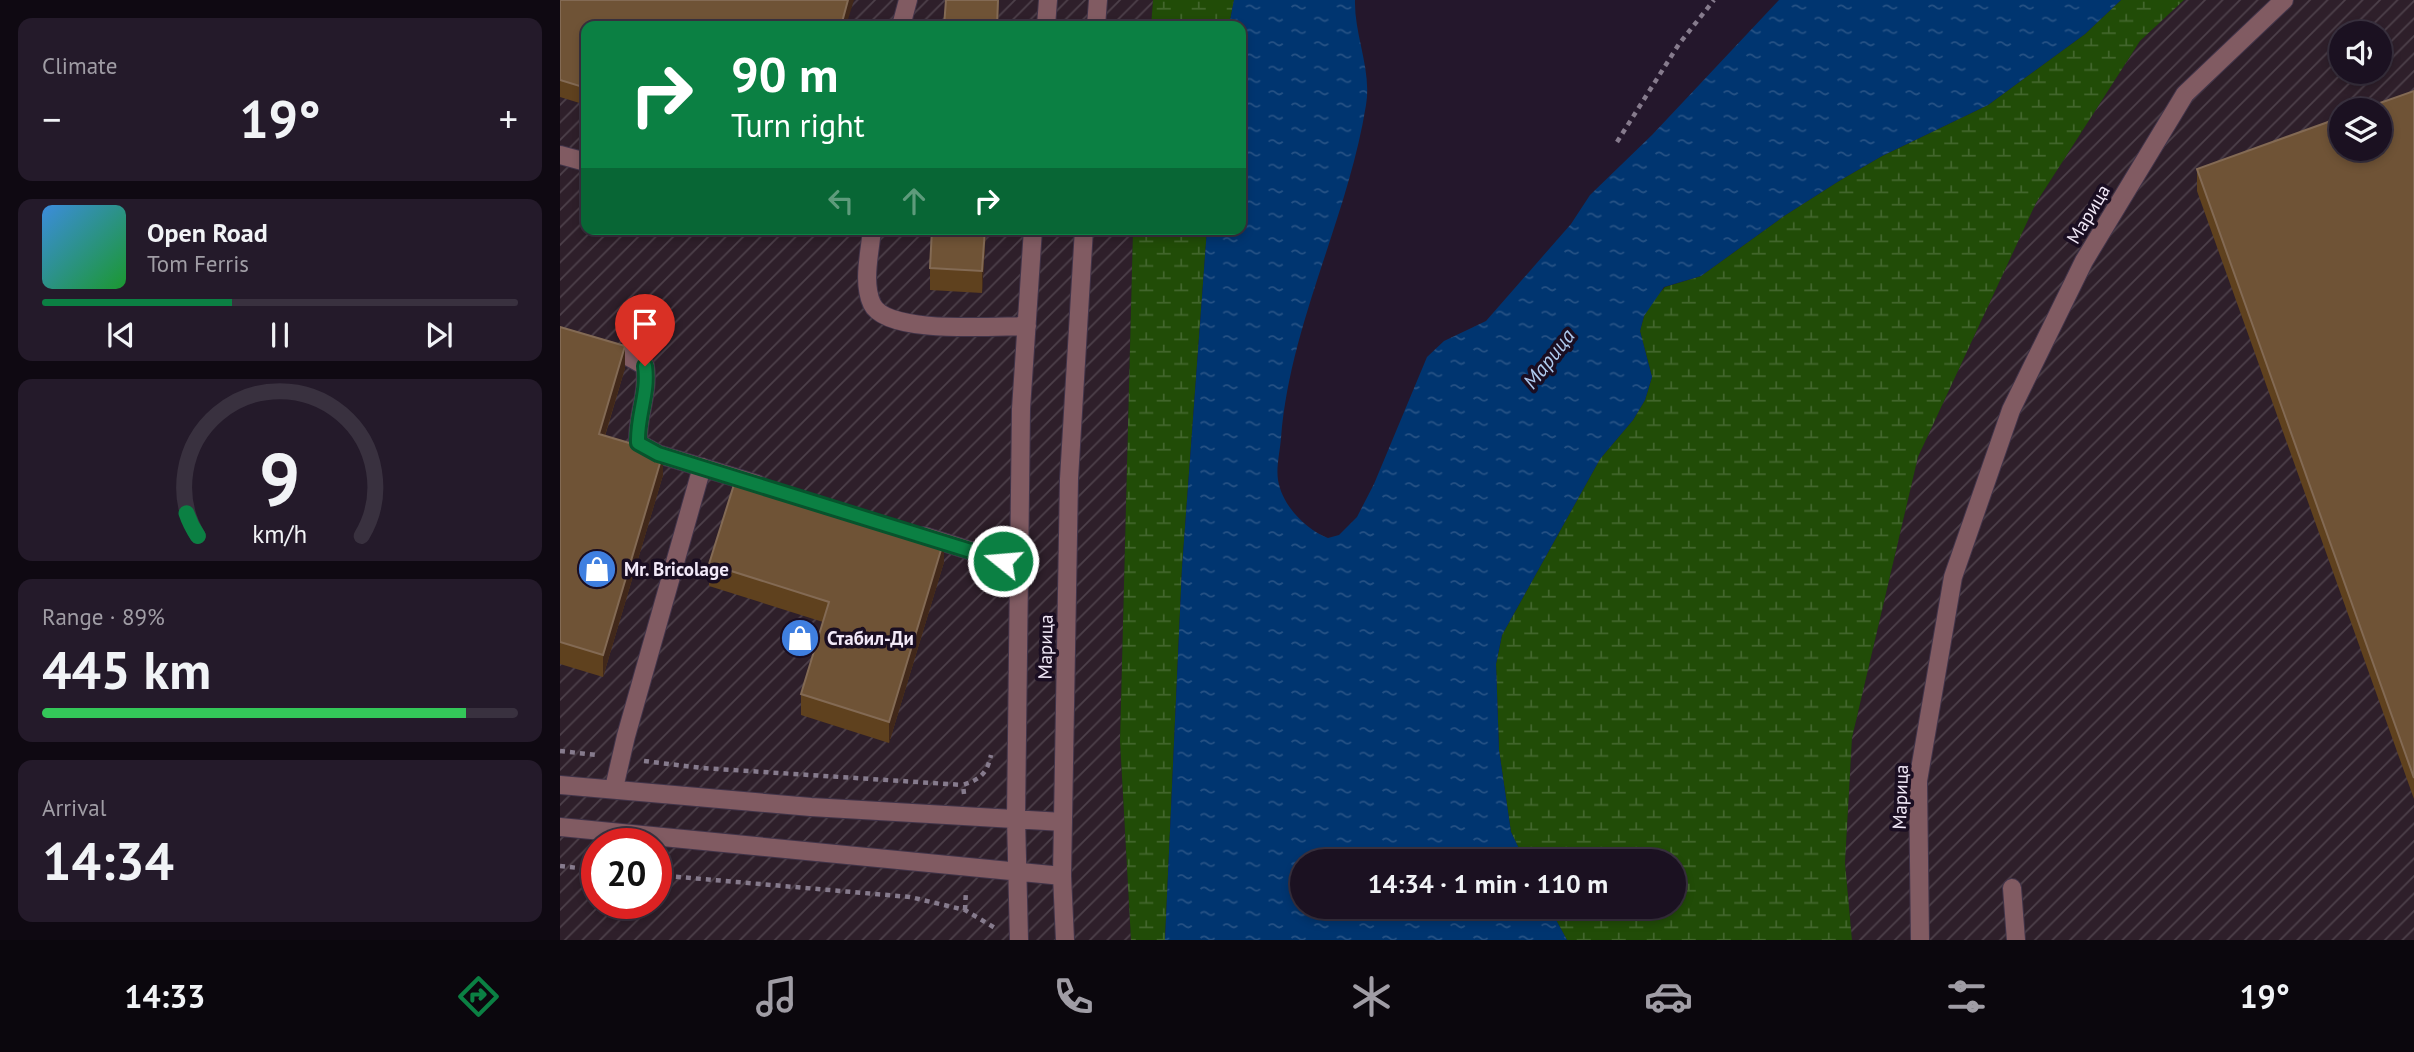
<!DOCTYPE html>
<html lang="en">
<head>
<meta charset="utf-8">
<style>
	body { margin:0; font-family:"PT Sans",sans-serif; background:#241a2a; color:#f1f3f6; height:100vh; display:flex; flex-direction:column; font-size:26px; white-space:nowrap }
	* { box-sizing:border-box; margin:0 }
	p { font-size:23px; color:#a09da5 }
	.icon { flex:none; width:38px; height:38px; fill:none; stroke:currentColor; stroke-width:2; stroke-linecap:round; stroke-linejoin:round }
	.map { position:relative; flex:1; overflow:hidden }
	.sheet { display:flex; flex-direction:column; gap:18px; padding:18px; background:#0f0912; width:560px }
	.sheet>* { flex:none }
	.guide { position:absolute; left:21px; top:21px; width:665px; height:214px; border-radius:14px; box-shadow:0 4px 10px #0003,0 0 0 2px #39313f; background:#0b8043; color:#fff; overflow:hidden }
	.controls { position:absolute; left:1769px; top:21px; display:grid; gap:14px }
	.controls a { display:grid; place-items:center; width:63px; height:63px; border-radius:50%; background:#1b1121; box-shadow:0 4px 10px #0003,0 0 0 2px #39313f; font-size:35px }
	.speed { position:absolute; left:21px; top:828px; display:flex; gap:14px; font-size:35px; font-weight:700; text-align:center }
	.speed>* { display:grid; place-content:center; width:91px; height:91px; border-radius:50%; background:#1b1121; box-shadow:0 4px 10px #0003,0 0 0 2px #39313f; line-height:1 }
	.speed .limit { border:10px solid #d22; background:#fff; color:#111 }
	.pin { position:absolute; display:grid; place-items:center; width:60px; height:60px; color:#fff; margin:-72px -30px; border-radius:50% 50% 50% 0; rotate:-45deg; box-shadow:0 0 7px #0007 }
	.pin .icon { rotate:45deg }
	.me { position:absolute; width:77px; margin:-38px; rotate:287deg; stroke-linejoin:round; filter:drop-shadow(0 0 5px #0008) }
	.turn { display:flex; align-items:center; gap:24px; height:147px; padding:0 35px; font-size:32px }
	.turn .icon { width:91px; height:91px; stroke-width:2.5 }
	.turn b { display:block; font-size:49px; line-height:60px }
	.lanes { display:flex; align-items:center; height:66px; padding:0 35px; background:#0003; justify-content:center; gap:35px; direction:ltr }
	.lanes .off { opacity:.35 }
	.big { font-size:52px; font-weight:600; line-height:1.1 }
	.sheet .widget { flex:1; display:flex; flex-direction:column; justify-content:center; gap:10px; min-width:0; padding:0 24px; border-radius:14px; background:#241a2a }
	.sheet .dial { align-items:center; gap:0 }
	.dial svg { height:182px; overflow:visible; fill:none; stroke:#39313f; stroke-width:7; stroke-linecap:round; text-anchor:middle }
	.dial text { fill:#f1f3f6; stroke:none }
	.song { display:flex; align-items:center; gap:21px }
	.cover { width:84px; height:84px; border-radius:10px; background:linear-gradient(135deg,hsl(210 70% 55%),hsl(130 70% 35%)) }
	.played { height:7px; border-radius:4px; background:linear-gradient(90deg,#0b8043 40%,#39313f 40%) }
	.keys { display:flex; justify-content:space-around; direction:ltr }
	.heat { display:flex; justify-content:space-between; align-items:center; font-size:38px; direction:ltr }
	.charge { height:10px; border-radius:5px; background:linear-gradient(90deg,#34c759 89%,#39313f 0) }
	.trip { position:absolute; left:730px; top:849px; width:396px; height:70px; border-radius:35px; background:#1b1121; box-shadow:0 4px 10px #0003,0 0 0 2px #39313f; font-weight:600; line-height:70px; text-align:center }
	.tabs { display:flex; height:112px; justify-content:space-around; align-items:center; background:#0b070d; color:#a09da5 }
	.tabs .icon { width:49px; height:49px }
	.tabs .selected { color:#0b8043 }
	.tabs b { font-size:32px; color:#f1f3f6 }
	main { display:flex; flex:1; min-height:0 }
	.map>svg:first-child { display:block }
	.industrial { fill:url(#industrial-furrows); fill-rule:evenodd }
	.wetland { fill:url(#wetland-marsh) }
	.water { fill:url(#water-ripples) }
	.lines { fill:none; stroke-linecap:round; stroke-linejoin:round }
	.minor-casing { stroke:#413449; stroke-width:20 }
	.path { stroke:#867b8d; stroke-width:4.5; stroke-dasharray:5 5; stroke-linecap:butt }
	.minor { stroke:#815b62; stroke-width:18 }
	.wall { fill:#5f411e }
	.shaded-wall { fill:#41281a }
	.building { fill:#6f5336; stroke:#836a54; stroke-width:2 }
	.route-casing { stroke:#07532c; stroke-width:18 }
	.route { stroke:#0b8043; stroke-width:12 }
	.labels { text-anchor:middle; stroke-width:7; stroke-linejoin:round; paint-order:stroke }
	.street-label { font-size:19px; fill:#f2e9f8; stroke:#1a0e22 }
	.poi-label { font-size:19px; font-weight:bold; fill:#f2e9f8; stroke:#1a0e22; text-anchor:start }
	.water-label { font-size:21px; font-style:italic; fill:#afcaee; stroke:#1a0e22 }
</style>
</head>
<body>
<main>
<section class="sheet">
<div class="widget"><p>Climate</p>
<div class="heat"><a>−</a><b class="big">19°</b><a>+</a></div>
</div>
<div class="widget">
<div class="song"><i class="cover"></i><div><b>Open Road</b><p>Tom Ferris</p></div></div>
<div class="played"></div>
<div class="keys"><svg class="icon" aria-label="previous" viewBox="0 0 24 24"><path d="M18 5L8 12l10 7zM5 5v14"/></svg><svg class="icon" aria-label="pause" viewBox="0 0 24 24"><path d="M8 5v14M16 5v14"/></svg><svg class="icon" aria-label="next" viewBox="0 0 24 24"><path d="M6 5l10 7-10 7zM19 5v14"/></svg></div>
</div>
<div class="widget dial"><svg viewBox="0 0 100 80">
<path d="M14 69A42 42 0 1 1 86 69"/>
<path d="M14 69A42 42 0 0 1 9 59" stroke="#0b8043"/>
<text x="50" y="56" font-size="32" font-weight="700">9</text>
<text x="50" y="72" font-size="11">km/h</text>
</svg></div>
<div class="widget"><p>Range · 89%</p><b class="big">445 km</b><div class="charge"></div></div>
<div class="widget"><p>Arrival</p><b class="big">14:34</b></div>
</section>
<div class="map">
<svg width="1854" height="940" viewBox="0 0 1854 940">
	<defs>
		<pattern id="industrial-furrows" width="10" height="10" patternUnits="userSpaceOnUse" patternTransform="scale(1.75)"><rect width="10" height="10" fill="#2e1f2a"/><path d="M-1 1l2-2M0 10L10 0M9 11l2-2" fill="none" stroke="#4d404a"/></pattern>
		<pattern id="wetland-marsh" width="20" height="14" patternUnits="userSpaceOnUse" patternTransform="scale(1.75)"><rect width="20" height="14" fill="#214c07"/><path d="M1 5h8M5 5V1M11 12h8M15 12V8" fill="none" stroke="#42662c"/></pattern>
		<pattern id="water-ripples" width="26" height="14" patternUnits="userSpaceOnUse" patternTransform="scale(1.75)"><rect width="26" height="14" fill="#003570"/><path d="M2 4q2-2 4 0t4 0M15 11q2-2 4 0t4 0" fill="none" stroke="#265285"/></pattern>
	</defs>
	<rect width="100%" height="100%" fill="#24172c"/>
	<path class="industrial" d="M 0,0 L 593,0 L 591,26 L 26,26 L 26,229 L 573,229 L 560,741 L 571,940 L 0,940 ZM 37,844 L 96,844 L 96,903 L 37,903 Z
		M 1624,0 L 1854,0 L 1854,940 L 1292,940 L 1285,863 L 1292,738 L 1358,457 L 1476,203 L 1580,41 ZM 1782,33 L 1820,33 L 1820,72 L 1782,72 ZM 1782,110 L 1820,110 L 1820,149 L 1782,149 Z"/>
	<path class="wetland" d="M 593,0 L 674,0 L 669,26 L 591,26 Z
		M 1561,0 L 1624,0 L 1580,41 L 1476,203 L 1358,457 L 1292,738 L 1285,863 L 1292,940 L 1007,940 L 989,907 L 1113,906 L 1113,861 L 965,861 L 951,832 L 939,750 L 936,664 L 942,635 L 1040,459 L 1073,420 L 1085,400 L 1092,377 L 1080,331 L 1084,316 L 1094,299 L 1105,287 L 1141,276 L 1224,216 L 1279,181 L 1322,156 L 1428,105 L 1525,34 Z
		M 573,229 L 647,229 L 622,568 L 605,940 L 571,940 L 560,741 Z"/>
	<path class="water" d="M 674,0 L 795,0 C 794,35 812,70 806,105 C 788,218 730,323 721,438 C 720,451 716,467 718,480 C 722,505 745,529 768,538 L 779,535 L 797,517 L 814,484 L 867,357 L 884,341 L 926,321 L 1011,224 L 1030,195 L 1092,135 L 1219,0 L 1561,0 L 1525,34 L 1428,105 L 1322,156 L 1279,181 L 1224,216 L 1141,276 L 1104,287 L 1084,316 L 1080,331 L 1092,377 L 1085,400 L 1073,420 L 1040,459 L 942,635 L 936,664 L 939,750 L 951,832 L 965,861 L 742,861 L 742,906 L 989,907 L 1007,940 L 605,940 L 622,568 L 647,229 L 681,229 L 681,26 L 669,26 Z"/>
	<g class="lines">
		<g class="minor-casing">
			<path id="minor" d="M 341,26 L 348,0
				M 486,26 L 488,0
				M 536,26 L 538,0
				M 0,155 L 26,162
				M 312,229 C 310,253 302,282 312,304 C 327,335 434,326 467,326
				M 0,337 L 67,356 L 85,366 C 89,393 77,415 78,443 L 98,454 L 197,484
				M 364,536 L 459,566
				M 0,785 L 251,807 L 503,822
				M 54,788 L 66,736 L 142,467
				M 0,827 L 502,876
				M 1452,888 L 1456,940
				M 459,940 L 456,818 L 461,409 L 473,229
				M 505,940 L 502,876 L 509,479 L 524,229
				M 1360,940 L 1358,781 L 1393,577 L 1451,410 L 1524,261 L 1625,94 L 1724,0"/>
		</g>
		<path class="path" d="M 1057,142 L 1119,44 L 1154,0
			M 0,751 L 37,755
			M 84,761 L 142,768 L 403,785
			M 404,794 L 403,785 C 421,779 427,773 431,755
			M 0,866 L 37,870
			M 96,875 L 350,897 L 405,910 L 435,928
			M 405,910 L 406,890"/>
		<use href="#minor" class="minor"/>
	</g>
	<path class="wall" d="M 0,0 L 26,26 L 26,105 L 0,97 Z
		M 1854,91 L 1854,799 L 1637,191 L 1637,169 Z
		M 426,229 L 422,293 L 370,290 L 370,268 Z
		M 0,327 L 65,368 L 45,436 L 103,475 L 43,677 L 0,664 Z
		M 384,562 L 329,743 L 241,715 L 241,694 L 263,622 L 149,586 L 149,564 Z"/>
	<path class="shaded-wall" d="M 288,0 L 294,0 L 286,26 L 281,26 Z
		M 438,0 L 439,0 L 438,26 L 437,26 Z
		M 425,229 L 426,229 L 422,293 L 422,271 Z
		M 65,346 L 65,368 L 39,455 L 39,434 Z
		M 103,453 L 103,475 L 43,677 L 43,655 Z
		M 384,540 L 384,562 L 329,743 L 329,722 Z"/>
	<path class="building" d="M 0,0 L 288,0 L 281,26 L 26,26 L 26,88 L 0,80 Z
		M 386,0 L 438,0 L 437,26 L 384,26 Z
		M 1854,91 L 1854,778 L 1637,169 L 1782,117 L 1782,149 L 1820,149 L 1820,110 L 1800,110 Z
		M 372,229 L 425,229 L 422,271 L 370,268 Z
		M 0,327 L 65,346 L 39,434 L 103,453 L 43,655 L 0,642 Z
		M 177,475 L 384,540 L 329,722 L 241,694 L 269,602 L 149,564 Z"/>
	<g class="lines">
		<g class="route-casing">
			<path id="route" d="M 85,366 C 89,393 77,415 78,443 L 98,454 L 443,561"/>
		</g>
		<use href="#route" class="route"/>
	</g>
	<defs>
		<g id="shop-disc" transform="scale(2.0125)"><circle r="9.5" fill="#3f7fe0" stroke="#1a0e22"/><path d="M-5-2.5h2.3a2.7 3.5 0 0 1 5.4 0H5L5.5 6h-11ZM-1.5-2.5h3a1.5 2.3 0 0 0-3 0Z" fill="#fff"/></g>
	</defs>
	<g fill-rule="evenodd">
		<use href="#shop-disc" x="37" y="569"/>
		<use href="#shop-disc" x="240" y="638"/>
	</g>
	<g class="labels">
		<g class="street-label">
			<text transform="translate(1528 214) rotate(-59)" y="7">Марица</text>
			<text transform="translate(485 647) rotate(-89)" y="7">Марица</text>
			<text transform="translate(1340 797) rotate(-88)" y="7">Марица</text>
		</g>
		<g class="poi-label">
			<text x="64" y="576">Mr. Bricolage</text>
			<text x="267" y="645">Стабил-Ди</text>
		</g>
		<g class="water-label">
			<text transform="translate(989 359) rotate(-52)" y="7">Марица</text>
		</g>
	</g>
</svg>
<div class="controls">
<a><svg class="icon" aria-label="sound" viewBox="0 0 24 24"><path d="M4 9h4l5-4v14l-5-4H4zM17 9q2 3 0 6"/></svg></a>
<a><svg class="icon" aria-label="layers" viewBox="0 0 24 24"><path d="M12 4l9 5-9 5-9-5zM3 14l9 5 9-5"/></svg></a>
</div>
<div class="speed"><div class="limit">20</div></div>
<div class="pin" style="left:85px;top:366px;background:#d93025"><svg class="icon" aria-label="arrive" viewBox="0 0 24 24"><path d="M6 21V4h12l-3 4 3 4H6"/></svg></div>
<svg class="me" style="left:443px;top:561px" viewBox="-20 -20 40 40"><circle r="17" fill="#0b8043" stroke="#fff" stroke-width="3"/><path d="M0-11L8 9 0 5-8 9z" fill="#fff"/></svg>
<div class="trip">14:34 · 1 min · 110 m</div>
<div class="guide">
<div class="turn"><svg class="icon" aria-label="right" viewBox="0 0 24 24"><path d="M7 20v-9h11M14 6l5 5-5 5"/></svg><div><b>90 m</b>Turn right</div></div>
<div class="lanes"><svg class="icon off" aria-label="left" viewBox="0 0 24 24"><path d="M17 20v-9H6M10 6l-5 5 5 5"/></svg><svg class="icon off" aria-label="ahead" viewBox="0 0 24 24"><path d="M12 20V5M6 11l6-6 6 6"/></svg><svg class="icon" aria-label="right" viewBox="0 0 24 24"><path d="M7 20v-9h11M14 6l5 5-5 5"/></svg></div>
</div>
</div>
</main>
<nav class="tabs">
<b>14:33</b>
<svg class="icon selected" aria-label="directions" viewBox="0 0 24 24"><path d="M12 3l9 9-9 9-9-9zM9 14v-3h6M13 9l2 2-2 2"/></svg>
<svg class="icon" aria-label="music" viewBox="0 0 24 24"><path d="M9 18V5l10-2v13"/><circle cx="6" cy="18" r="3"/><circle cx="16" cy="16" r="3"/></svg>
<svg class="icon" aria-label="phone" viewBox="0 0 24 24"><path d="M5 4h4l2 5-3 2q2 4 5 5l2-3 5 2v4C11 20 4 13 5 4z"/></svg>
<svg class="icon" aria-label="climate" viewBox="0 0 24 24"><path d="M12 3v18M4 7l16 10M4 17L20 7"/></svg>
<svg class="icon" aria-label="car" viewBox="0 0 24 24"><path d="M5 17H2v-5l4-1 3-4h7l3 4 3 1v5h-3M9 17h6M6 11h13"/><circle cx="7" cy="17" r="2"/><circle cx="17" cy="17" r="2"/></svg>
<svg class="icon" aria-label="filters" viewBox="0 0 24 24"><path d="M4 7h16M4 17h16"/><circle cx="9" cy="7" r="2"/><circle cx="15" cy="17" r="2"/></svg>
<b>19°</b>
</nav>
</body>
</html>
